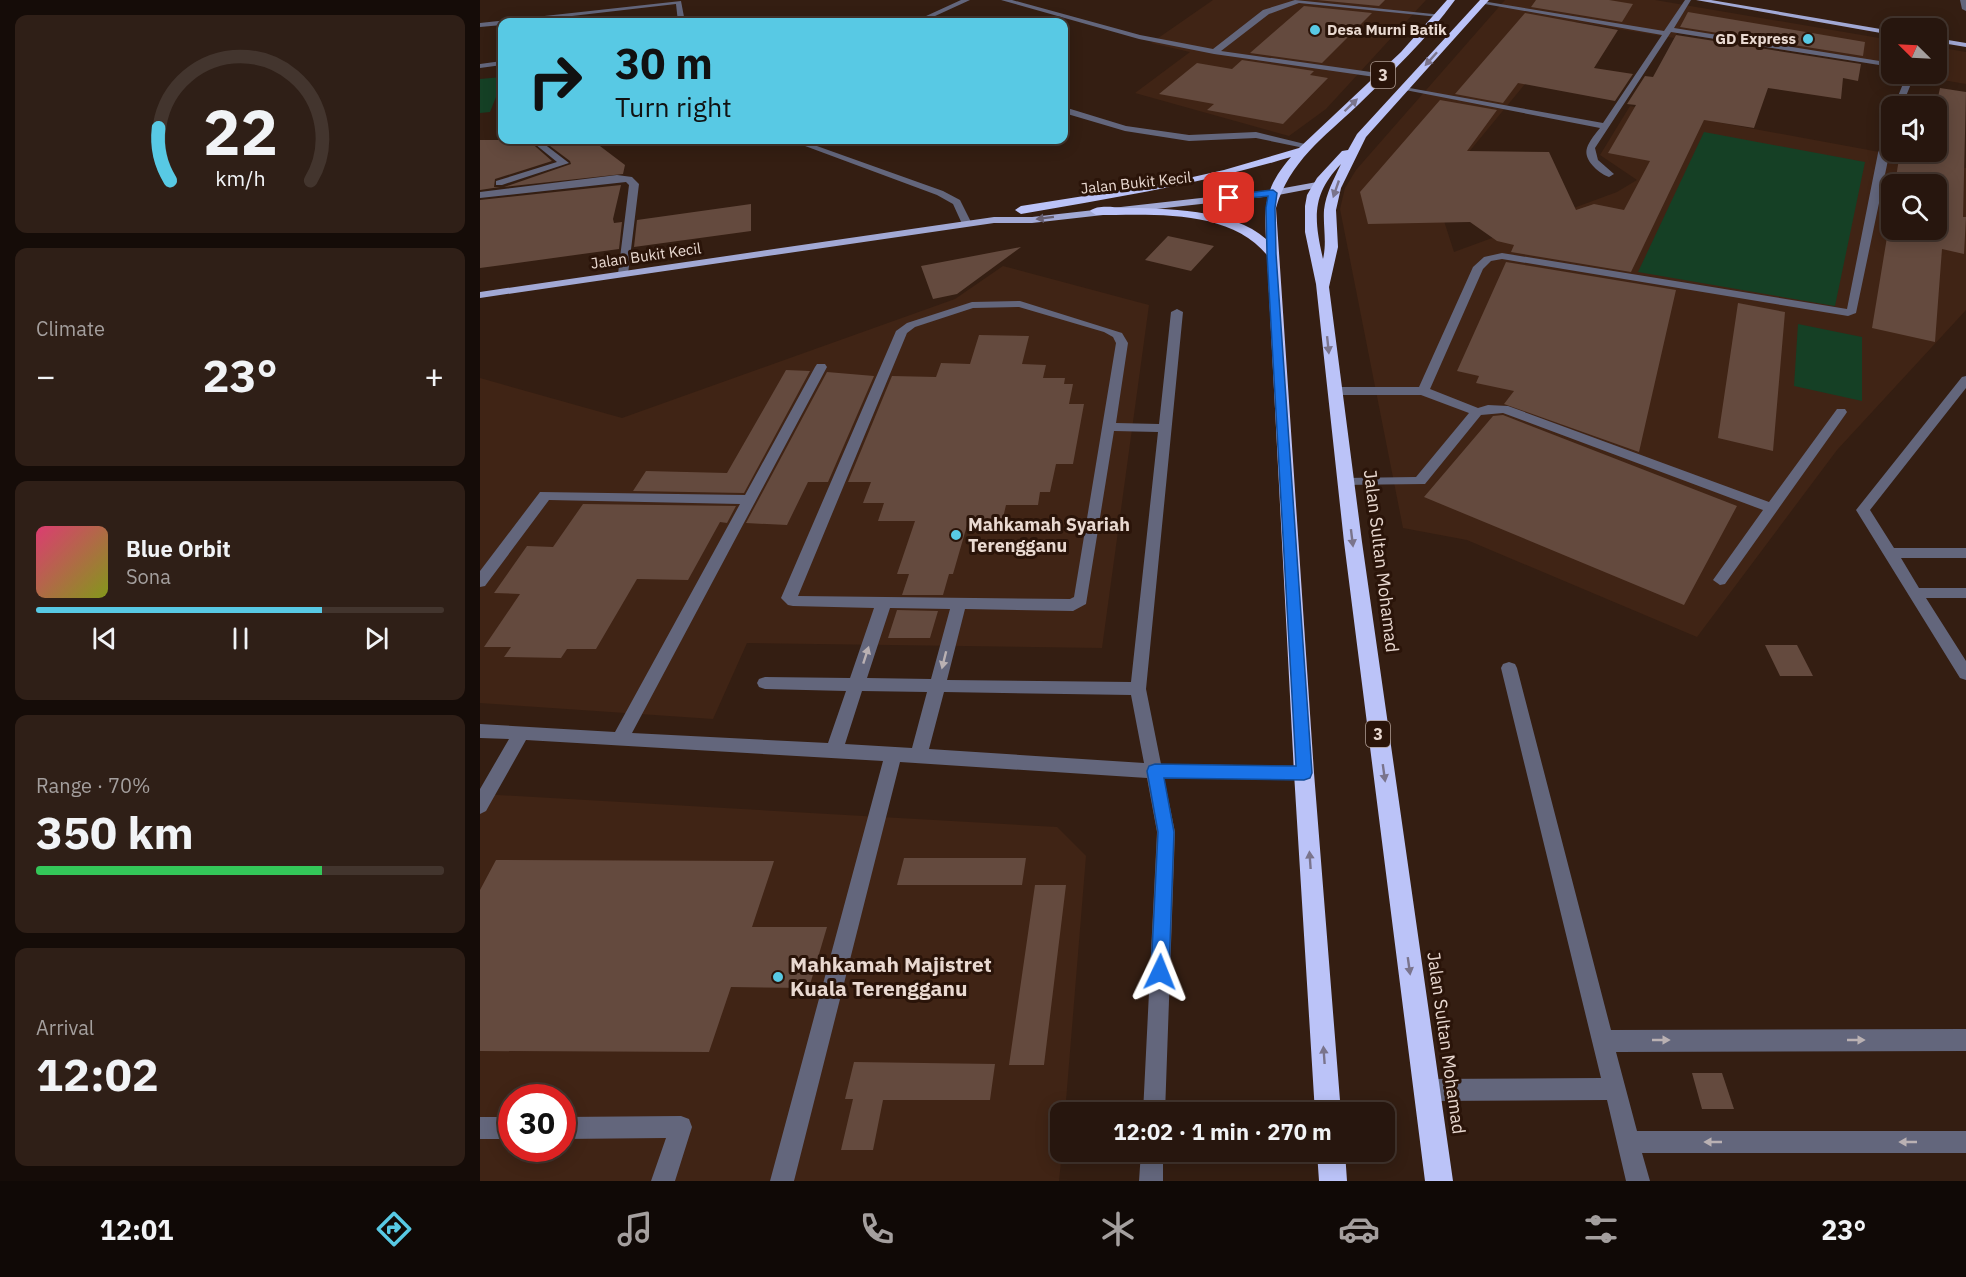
<!DOCTYPE html>
<html lang="en">
<head>
<meta charset="utf-8">
<style>
	body { margin:0; font-family:"IBM Plex Sans",sans-serif; background:#2f1f17; color:#f1f3f6; height:100vh; display:flex; flex-direction:column; font-size:22px; white-space:nowrap }
	* { box-sizing:border-box; margin:0 }
	p { font-size:20px; color:#a49f9e }
	.icon { flex:none; width:33px; height:33px; fill:none; stroke:currentColor; stroke-width:2; stroke-linecap:round; stroke-linejoin:round }
	.map { position:relative; flex:1; overflow:hidden }
	.panel { display:flex; flex-direction:column; gap:15px; padding:15px; background:#150c08; width:480px }
	.panel>* { flex:none }
	.guide { position:absolute; left:18px; top:18px; width:570px; height:126px; border-radius:12px; box-shadow:0 3px 15px #0003,0 0 0 2px #43352e; background:#58c9e4; color:#111; overflow:hidden }
	.needle { width:39px; rotate:294deg }
	.controls { position:absolute; left:1401px; top:18px; display:grid; gap:12px }
	.controls a { display:grid; place-items:center; width:66px; height:66px; border-radius:12px; background:#27160e; box-shadow:0 3px 15px #0003,0 0 0 2px #43352e; font-size:30px }
	.speed { position:absolute; left:18px; top:1084px; display:flex; gap:12px; font-size:30px; font-weight:700; text-align:center }
	.speed>* { display:grid; place-content:center; width:78px; height:78px; border-radius:50%; background:#27160e; box-shadow:0 3px 15px #0003,0 0 0 2px #43352e; line-height:1 }
	.speed .limit { border:9px solid #d22; background:#fff; color:#111 }
	.pin { position:absolute; display:grid; place-items:center; width:51px; height:51px; color:#fff; margin:-26px; border-radius:12px; box-shadow:0 3px 9px #0006 }
	.me { position:absolute; width:66px; margin:-33px; rotate:2deg; stroke-linejoin:round; filter:drop-shadow(0 0 4px #0008) }
	.turn { display:flex; align-items:center; gap:21px; height:126px; padding:0 18px; font-size:27px }
	.turn .icon { width:78px; height:78px; stroke-width:2.5 }
	.turn b { display:block; font-size:42px; line-height:51px }
	.big { font-size:45px; font-weight:700; line-height:1.1 }
	.panel .card { flex:1; display:flex; flex-direction:column; justify-content:center; gap:9px; min-width:0; padding:0 21px; border-radius:12px; background:#2f1f17 }
	.panel .dial { align-items:center; gap:0 }
	.dial svg { height:156px; overflow:visible; fill:none; stroke:#43352e; stroke-width:7; stroke-linecap:round; text-anchor:middle }
	.dial text { fill:#f1f3f6; stroke:none }
	.song { display:flex; align-items:center; gap:18px }
	.cover { width:72px; height:72px; border-radius:9px; background:linear-gradient(135deg,hsl(340 70% 55%),hsl(70 70% 35%)) }
	.played { height:6px; border-radius:3px; background:linear-gradient(90deg,#58c9e4 70%,#43352e 70%) }
	.keys { display:flex; justify-content:space-around; direction:ltr }
	.heat { display:flex; justify-content:space-between; align-items:center; font-size:33px; direction:ltr }
	.charge { height:9px; border-radius:4px; background:linear-gradient(90deg,#34c759 70%,#43352e 0) }
	.trip { position:absolute; left:570px; top:1102px; width:345px; height:60px; border-radius:12px; background:#27160e; box-shadow:0 3px 15px #0003,0 0 0 2px #43352e; font-weight:700; line-height:60px; text-align:center }
	.tabs { display:flex; height:96px; justify-content:space-around; align-items:center; background:#100906; color:#a49f9e }
	.tabs .icon { width:42px; height:42px }
	.tabs .active { color:#58c9e4 }
	.tabs b { font-size:27px; color:#f1f3f6 }
	main { display:flex; flex:1; min-height:0 }
	.map>svg:first-child { display:block }
	.built { fill:#402415; fill-rule:evenodd }
	.green { fill:#154025 }
	.building { fill:#644a3e }
	.lines { fill:none; stroke-linecap:round; stroke-linejoin:round }
	.minor { fill:#63667c; fill-rule:evenodd }
	.major { fill:#a2a9d5; fill-rule:evenodd }
	.highway { fill:#bbc3f8; fill-rule:evenodd }
	.oneway { fill:#7a748c }
	.oneway2 { fill:#665e6f }
	.oneway3 { fill:#bab1b3 }
	.route { fill:#1a73e8; stroke:#114b97; stroke-width:1.5 }
	.poi-dot { fill:#58c9e4; stroke:#2a1409; stroke-width:2 }
	.labels { text-anchor:middle; stroke-width:6; stroke-linejoin:round; paint-order:stroke }
	.far-poi-label { font-size:15px; font-weight:bold; fill:#e9d9d1; stroke:#2a1409; text-anchor:start }
	.far-street-label { font-size:15px; fill:#e9d9d1; stroke:#2a1409 }
	.shield { fill:#2a1409; stroke:#b09e95; stroke-width:1.5 }
	.shield-label { font-size:16px; font-weight:bold; fill:#e9d9d1 }
	.poi-label { font-size:18px; font-weight:bold; fill:#e9d9d1; stroke:#2a1409; text-anchor:start }
	.street-label { font-size:18px; fill:#e9d9d1; stroke:#2a1409 }
	.near-poi-label { font-size:21px; font-weight:bold; fill:#e9d9d1; stroke:#2a1409; text-anchor:start }
</style>
</head>
<body>
<main>
<section class="panel">
<div class="card dial"><svg viewBox="0 0 100 80">
<path d="M14 69A42 42 0 1 1 86 69"/>
<path d="M14 69A42 42 0 0 1 8 42" stroke="#58c9e4"/>
<text x="50" y="56" font-size="32" font-weight="700">22</text>
<text x="50" y="72" font-size="11">km/h</text>
</svg></div>
<div class="card"><p>Climate</p>
<div class="heat"><a>−</a><b class="big">23°</b><a>+</a></div>
</div>
<div class="card">
<div class="song"><i class="cover"></i><div><b>Blue Orbit</b><p>Sona</p></div></div>
<div class="played"></div>
<div class="keys"><svg class="icon" aria-label="previous" viewBox="0 0 24 24"><path d="M18 5L8 12l10 7zM5 5v14"/></svg><svg class="icon" aria-label="pause" viewBox="0 0 24 24"><path d="M8 5v14M16 5v14"/></svg><svg class="icon" aria-label="next" viewBox="0 0 24 24"><path d="M6 5l10 7-10 7zM19 5v14"/></svg></div>
</div>
<div class="card"><p>Range · 70%</p><b class="big">350 km</b><div class="charge"></div></div>
<div class="card"><p>Arrival</p><b class="big">12:02</b></div>
</section>
<div class="map">
<svg width="1486" height="1181" viewBox="0 0 1486 1181">
	<rect width="100%" height="100%" fill="#341e12"/>
	<path class="built" d="M 733,0 L 946,0 L 846,109 L 809,136 L 655,93 L 710,52 L 671,43 Z
		M 1025,0 L 1175,0 L 1411,40 L 1411,67 L 1197,33 L 1194,38 L 1096,22 L 955,193 L 974,252 L 1137,192 L 1157,180 L 1120,155 L 1150,106 L 1486,168 L 1486,310 L 1357,450 L 1217,637 L 987,540 L 923,528 L 860,209 L 865,188 L 876,170 ZM 1412,184 L 1456,184 L 1456,230 L 1412,230 Z
		M 1457,47 L 1486,52 L 1486,84 L 1445,77 L 1445,74 L 1456,74 Z
		M 523,266 L 669,305 L 622,648 L 267,643 L 233,719 L 0,703 L 0,378 L 142,418 L 475,299 Z
		M 0,794 L 577,827 L 606,856 L 585,1113 L 580,1113 L 582,1152 L 579,1181 L 0,1181 ZM 32,1098 L 82,1098 L 82,1149 L 32,1149 Z"/>
	<path class="green" d="M 22,77 L 22,82 L 10,112 L 0,113 L 0,79 Z
		M 1224,132 L 1385,162 L 1355,306 L 1158,272 Z
		M 1318,324 L 1382,337 L 1382,401 L 1314,386 Z"/>
	<path class="building" d="M 837,0 L 905,0 L 899,6 Z
		M 1056,0 L 1129,0 L 1153,4 L 1142,22 L 1051,7 Z
		M 824,6 L 892,13 L 842,63 L 770,53 Z
		M 1208,12 L 1385,42 L 1383,56 L 1200,27 Z
		M 1045,13 L 1138,30 L 1114,68 L 1153,74 L 1135,101 L 1038,83 L 1023,103 L 975,94 Z
		M 1196,35 L 1381,64 L 1378,81 L 1363,78 L 1361,99 L 1288,88 L 1274,128 L 1224,120 L 1151,272 L 1031,252 L 1034,245 L 1017,241 L 990,222 L 888,224 L 880,192 L 960,100 L 1017,110 L 987,151 L 1069,152 L 1096,210 L 1114,204 L 1144,210 L 1170,161 L 1128,153 L 1156,105 L 1147,104 L 1165,76 L 1173,77 Z
		M 762,60 L 834,71 L 830,75 L 848,78 L 803,124 L 727,110 L 734,104 L 679,94 L 717,63 L 752,69 Z
		M 1460,88 L 1486,92 L 1483,217 L 1486,217 L 1484,254 L 1462,249 L 1455,342 L 1392,328 L 1412,207 L 1412,230 L 1456,230 L 1456,184 L 1415,184 L 1420,152 L 1456,152 L 1456,106 L 1428,106 L 1428,103 L 1456,106 Z
		M 0,140 L 48,140 L 72,161 L 15,179 L 14,187 L 20,187 L 0,190 Z
		M 62,140 L 112,140 L 145,165 L 143,174 L 24,187 L 91,164 L 90,161 Z
		M 141,185 L 133,219 L 134,223 L 142,222 L 139,249 L 0,268 L 0,200 Z
		M 271,204 L 271,231 L 154,247 L 157,220 Z
		M 688,236 L 734,246 L 711,271 L 665,260 Z
		M 541,247 L 477,294 L 453,299 L 441,266 Z
		M 1026,262 L 1196,290 L 1159,452 L 1024,404 L 1034,391 L 996,383 L 999,376 L 977,371 Z
		M 1258,303 L 1305,312 L 1293,451 L 1238,438 Z
		M 499,335 L 549,336 L 542,364 L 566,365 L 563,378 L 585,378 L 584,384 L 593,384 L 589,404 L 604,404 L 593,464 L 576,464 L 570,492 L 560,492 L 558,505 L 526,505 L 522,522 L 488,522 L 473,574 L 469,574 L 463,595 L 422,595 L 429,574 L 417,574 L 435,521 L 398,521 L 404,503 L 383,503 L 391,482 L 368,482 L 412,376 L 456,377 L 461,363 L 490,364 Z
		M 306,370 L 330,371 L 264,493 L 153,491 L 166,471 L 247,473 Z
		M 347,372 L 394,376 L 348,482 L 328,482 L 307,525 L 266,523 Z
		M 1023,415 L 1257,506 L 1204,605 L 944,497 L 1013,416 Z
		M 103,504 L 256,506 L 247,523 L 240,522 L 208,580 L 157,579 L 116,649 L 87,649 L 81,658 L 24,657 L 31,647 L 4,647 L 40,594 L 14,593 L 47,546 L 73,547 Z
		M 417,610 L 458,611 L 450,638 L 408,638 Z
		M 1285,645 L 1317,645 L 1333,676 L 1300,676 Z
		M 424,858 L 546,858 L 542,885 L 417,885 Z
		M 16,860 L 294,861 L 272,927 L 347,927 L 329,988 L 251,987 L 229,1052 L 0,1051 L 0,890 Z
		M 555,885 L 586,885 L 564,1065 L 529,1065 Z
		M 374,1062 L 515,1064 L 510,1100 L 403,1100 L 393,1150 L 361,1150 L 373,1099 L 365,1099 Z
		M 1212,1073 L 1242,1073 L 1254,1109 L 1222,1109 Z"/>
	<g class="lines">
		<path class="minor" d="M 481,0 L 490,0 L 442,22 L 433,22 Z
			M 521,0 L 532,0 L 660,35 L 733,49 L 783,10 L 815,0 L 963,15 L 959,17 L 819,3 L 789,14 L 741,51 L 905,74 L 906,76 L 902,78 L 734,54 L 659,39 Z
			M 1205,0 L 1211,0 L 1194,28 L 1412,63 L 1412,67 L 1191,32 L 1115,148 L 1118,160 L 1134,174 L 1129,177 C 1119,173 1103,160 1107,148 C 1109,141 1116,133 1120,128 L 920,89 L 924,87 L 1123,123 L 1182,35 L 999,3 L 1002,1 L 1184,31 Z
			M 1480,0 L 1486,0 L 1486,11 L 1482,9 Z
			M 201,1 L 205,22 L 198,22 L 196,4 L 40,22 L 22,22 L 22,25 L 0,27 L 0,23 Z
			M 22,61 L 22,65 L 0,68 L 0,64 Z
			M 1427,74 L 1435,74 L 1422,106 L 1414,106 Z
			M 584,107 L 646,126 L 709,135 L 776,132 L 833,146 L 829,149 L 776,138 L 709,141 L 645,131 L 584,113 Z
			M 1412,124 L 1412,141 L 1376,313 L 1368,316 L 1022,259 L 1011,261 L 1003,269 L 950,389 L 998,408 L 1008,405 L 1028,406 L 1289,502 L 1357,409 L 1365,409 L 1367,412 L 1365,415 L 1245,584 L 1240,585 L 1233,580 L 1283,510 L 1023,413 L 1001,415 L 945,484 L 860,485 L 858,482 L 860,479 L 865,478 L 936,477 L 989,413 L 941,395 L 854,395 L 848,391 L 854,387 L 939,387 L 993,267 L 1004,257 L 1022,253 L 1367,309 L 1398,153 L 1408,126 Z
			M 50,140 L 59,140 L 89,163 L 22,185 L 16,185 L 16,181 L 77,162 Z
			M 309,140 L 320,140 L 463,191 L 480,200 L 492,224 L 483,226 L 473,204 L 457,195 Z
			M 137,175 L 152,177 L 159,184 L 148,274 L 143,277 L 138,274 L 149,185 L 146,182 L 0,198 L 0,192 Z
			M 540,301 L 642,333 L 648,343 L 636,423 L 679,424 L 691,312 L 697,309 L 703,312 L 666,689 L 681,764 L 824,766 L 830,768 L 833,773 L 830,778 L 824,780 L 684,778 L 695,832 L 685,1113 L 663,1113 L 677,832 L 667,778 L 420,762 L 314,1181 L 290,1181 L 403,761 L 46,740 L 6,811 L 0,814 L 0,789 L 29,739 L 0,738 L 0,724 L 135,732 L 260,504 L 69,500 L 5,586 L 0,587 L 0,571 L 60,492 L 265,495 L 335,367 L 337,364 L 345,364 L 347,367 L 152,733 L 348,743 L 366,691 L 285,689 L 279,687 L 277,683 L 279,679 L 285,677 L 370,678 L 394,608 L 313,606 L 308,605 L 301,598 L 416,331 L 427,323 L 492,302 ZM 539,307 L 624,332 L 633,337 L 636,343 L 594,597 L 590,599 L 318,596 L 427,333 L 435,327 L 493,308 ZM 634,431 L 678,432 L 651,682 L 467,680 L 485,609 L 593,611 L 606,604 ZM 410,608 L 470,609 L 451,679 L 387,678 ZM 382,691 L 447,692 L 432,748 L 365,744 ZM 464,692 L 651,695 L 664,763 L 449,749 Z
			M 1486,376 L 1486,388 L 1390,510 L 1414,548 L 1486,548 L 1486,558 L 1421,558 L 1439,588 L 1486,588 L 1486,598 L 1446,598 L 1486,661 L 1486,680 L 1480,678 L 1376,510 L 1482,377 Z
			M 1029,662 L 1035,664 L 1037,668 L 1131,1030 L 1486,1029 L 1486,1051 L 1136,1052 L 1157,1131 L 1486,1131 L 1486,1153 L 1162,1153 L 1170,1181 L 1146,1181 L 1127,1100 L 946,1101 L 938,1098 L 935,1090 L 938,1082 L 946,1079 L 1121,1078 L 1021,668 L 1023,664 Z
			M 201,1116 L 209,1119 L 212,1127 L 195,1181 L 171,1181 L 186,1138 L 82,1139 L 82,1117 Z
			M 0,1117 L 32,1117 L 32,1139 L 0,1139 Z
			M 661,1152 L 683,1152 L 683,1181 L 659,1181 Z"/>
		<path class="major" d="M 1216,0 L 1231,0 L 1412,31 L 1412,35 Z
			M 1456,38 L 1486,43 L 1486,47 L 1456,42 Z
			M 837,182 L 842,185 L 840,187 L 793,196 L 552,223 L 514,223 L 0,298 L 0,292 L 514,217 L 552,217 L 793,190 Z"/>
		<path class="highway" d="M 967,0 L 975,0 C 947,39 912,72 878,105 C 844,137 809,162 796,208 L 834,773 L 861,1113 L 835,1113 L 814,773 L 787,255 C 749,208 670,215 616,215 L 610,211 C 617,205 632,207 642,208 C 684,208 753,209 786,239 C 784,203 786,186 811,157 C 722,184 632,198 541,214 L 535,210 L 541,206 L 686,183 L 744,170 L 819,148 L 921,52 Z
			M 1000,0 L 1009,0 L 886,137 L 861,188 L 856,210 L 858,247 L 849,287 L 882,542 L 973,1181 L 945,1181 L 864,542 L 836,284 L 825,232 L 825,206 L 827,195 L 837,178 L 862,151 L 868,150 L 877,134 ZM 861,164 C 854,179 846,193 844,210 C 843,227 847,242 843,259 C 834,219 831,195 861,164 Z
			M 837,1152 L 865,1152 L 867,1181 L 839,1181 Z"/>
	</g>
	<defs><path id="oneway-solid" d="M-6-.8H1V-3.2L6.5 0L1 3.2V.8H-6Z" transform="scale(1.5)"/></defs>
	<g class="oneway">
		<use href="#oneway-solid" transform="translate(951 59) rotate(132)"/>
		<use href="#oneway-solid" transform="translate(871 105) rotate(-44)"/>
		<use href="#oneway-solid" transform="translate(856 189) rotate(109)"/>
		<use href="#oneway-solid" transform="translate(848 345) rotate(84)"/>
		<use href="#oneway-solid" transform="translate(872 538) rotate(83)"/>
		<use href="#oneway-solid" transform="translate(904 773) rotate(82)"/>
		<use href="#oneway-solid" transform="translate(830 860) rotate(-94)"/>
		<use href="#oneway-solid" transform="translate(929 966) rotate(82)"/>
		<use href="#oneway-solid" transform="translate(844 1055) rotate(-94)"/>
	</g>
	<use class="oneway2" href="#oneway-solid" transform="translate(565 218) rotate(173)"/>
	<g class="oneway3">
		<use href="#oneway-solid" transform="translate(386 655) rotate(-72)"/>
		<use href="#oneway-solid" transform="translate(464 660) rotate(104)"/>
		<use href="#oneway-solid" transform="translate(1181 1040)"/>
		<use href="#oneway-solid" transform="translate(1376 1040)"/>
		<use href="#oneway-solid" transform="translate(1233 1142) rotate(180)"/>
		<use href="#oneway-solid" transform="translate(1428 1142) rotate(180)"/>
	</g>
	<path class="route" d="M 793,190 L 797,193 L 795,208 L 796,254 L 832,773 L 830,778 L 824,780 L 684,778 L 694,832 L 689,972 L 687,979 L 680,981 L 674,979 L 671,972 L 678,832 L 667,771 L 669,766 L 675,764 L 816,766 L 787,254 L 786,208 L 788,196 L 749,200 L 744,198 L 749,195 Z"/>
	<g class="poi-dot">
		<circle cx="835" cy="30" r="6"/>
		<circle cx="1328" cy="39" r="6"/>
		<circle cx="476" cy="535" r="6"/>
		<circle cx="298" cy="977" r="6"/>
	</g>
	<g class="labels">
		<g class="far-poi-label">
			<text x="847" y="35">Desa Murni Batik</text>
			<text x="1316" y="44" text-anchor="end">GD Express</text>
		</g>
		<g class="far-street-label">
			<text transform="translate(656 183) rotate(-6)" y="5">Jalan Bukit Kecil</text>
			<text transform="translate(166 256) rotate(-8)" y="5">Jalan Bukit Kecil</text>
		</g>
		<g class="shield">
			<rect x="891" y="62" width="24" height="26" rx="4.5"/>
			<rect x="886" y="721" width="24" height="26" rx="4.5"/>
		</g>
		<g class="shield-label">
			<text x="903" y="81">3</text>
			<text x="898" y="740">3</text>
		</g>
		<g class="poi-label">
			<text x="488" y="531">Mahkamah Syariah<tspan x="488" dy="21">Terengganu</tspan></text>
		</g>
		<g class="street-label">
			<text transform="translate(901 561) rotate(83)" y="6">Jalan Sultan Mohamad</text>
			<text transform="translate(966 1043) rotate(82)" y="6">Jalan Sultan Mohamad</text>
		</g>
		<g class="near-poi-label">
			<text x="310" y="972">Mahkamah Majistret<tspan x="310" dy="24">Kuala Terengganu</tspan></text>
		</g>
	</g>
</svg>
<div class="controls">
<a><svg class="needle" viewBox="-14 -14 28 28"><path d="M0-13l5 13h-10z" fill="#e53935"/><path d="M0 13l5-13h-10z" fill="#a49f9e"/></svg></a>
<a><svg class="icon" aria-label="sound" viewBox="0 0 24 24"><path d="M4 9h4l5-4v14l-5-4H4zM17 9q2 3 0 6"/></svg></a>
<a><svg class="icon" aria-label="search" viewBox="0 0 24 24"><circle cx="10" cy="10" r="6"/><path d="M15 15l6 6"/></svg></a>
</div>
<div class="speed"><div class="limit">30</div></div>
<div class="pin" style="left:749px;top:198px;background:#d93025"><svg class="icon" aria-label="arrive" viewBox="0 0 24 24"><path d="M6 21V4h12l-3 4 3 4H6"/></svg></div>
<svg class="me" style="left:680px;top:972px" viewBox="-20 -20 40 40"><path d="M0-17L14 15 0 8-14 15z" fill="#1a73e8" stroke="#fff" stroke-width="4"/></svg>
<div class="trip">12:02 · 1 min · 270 m</div>
<div class="guide">
<div class="turn"><svg class="icon" aria-label="right" viewBox="0 0 24 24"><path d="M7 20v-9h11M14 6l5 5-5 5"/></svg><div><b>30 m</b>Turn right</div></div>
</div>
</div>
</main>
<nav class="tabs">
<b>12:01</b>
<svg class="icon active" aria-label="directions" viewBox="0 0 24 24"><path d="M12 3l9 9-9 9-9-9zM9 14v-3h6M13 9l2 2-2 2"/></svg>
<svg class="icon" aria-label="music" viewBox="0 0 24 24"><path d="M9 18V5l10-2v13"/><circle cx="6" cy="18" r="3"/><circle cx="16" cy="16" r="3"/></svg>
<svg class="icon" aria-label="phone" viewBox="0 0 24 24"><path d="M5 4h4l2 5-3 2q2 4 5 5l2-3 5 2v4C11 20 4 13 5 4z"/></svg>
<svg class="icon" aria-label="climate" viewBox="0 0 24 24"><path d="M12 3v18M4 7l16 10M4 17L20 7"/></svg>
<svg class="icon" aria-label="car" viewBox="0 0 24 24"><path d="M5 17H2v-5l4-1 3-4h7l3 4 3 1v5h-3M9 17h6M6 11h13"/><circle cx="7" cy="17" r="2"/><circle cx="17" cy="17" r="2"/></svg>
<svg class="icon" aria-label="filters" viewBox="0 0 24 24"><path d="M4 7h16M4 17h16"/><circle cx="9" cy="7" r="2"/><circle cx="15" cy="17" r="2"/></svg>
<b>23°</b>
</nav>
</body>
</html>
